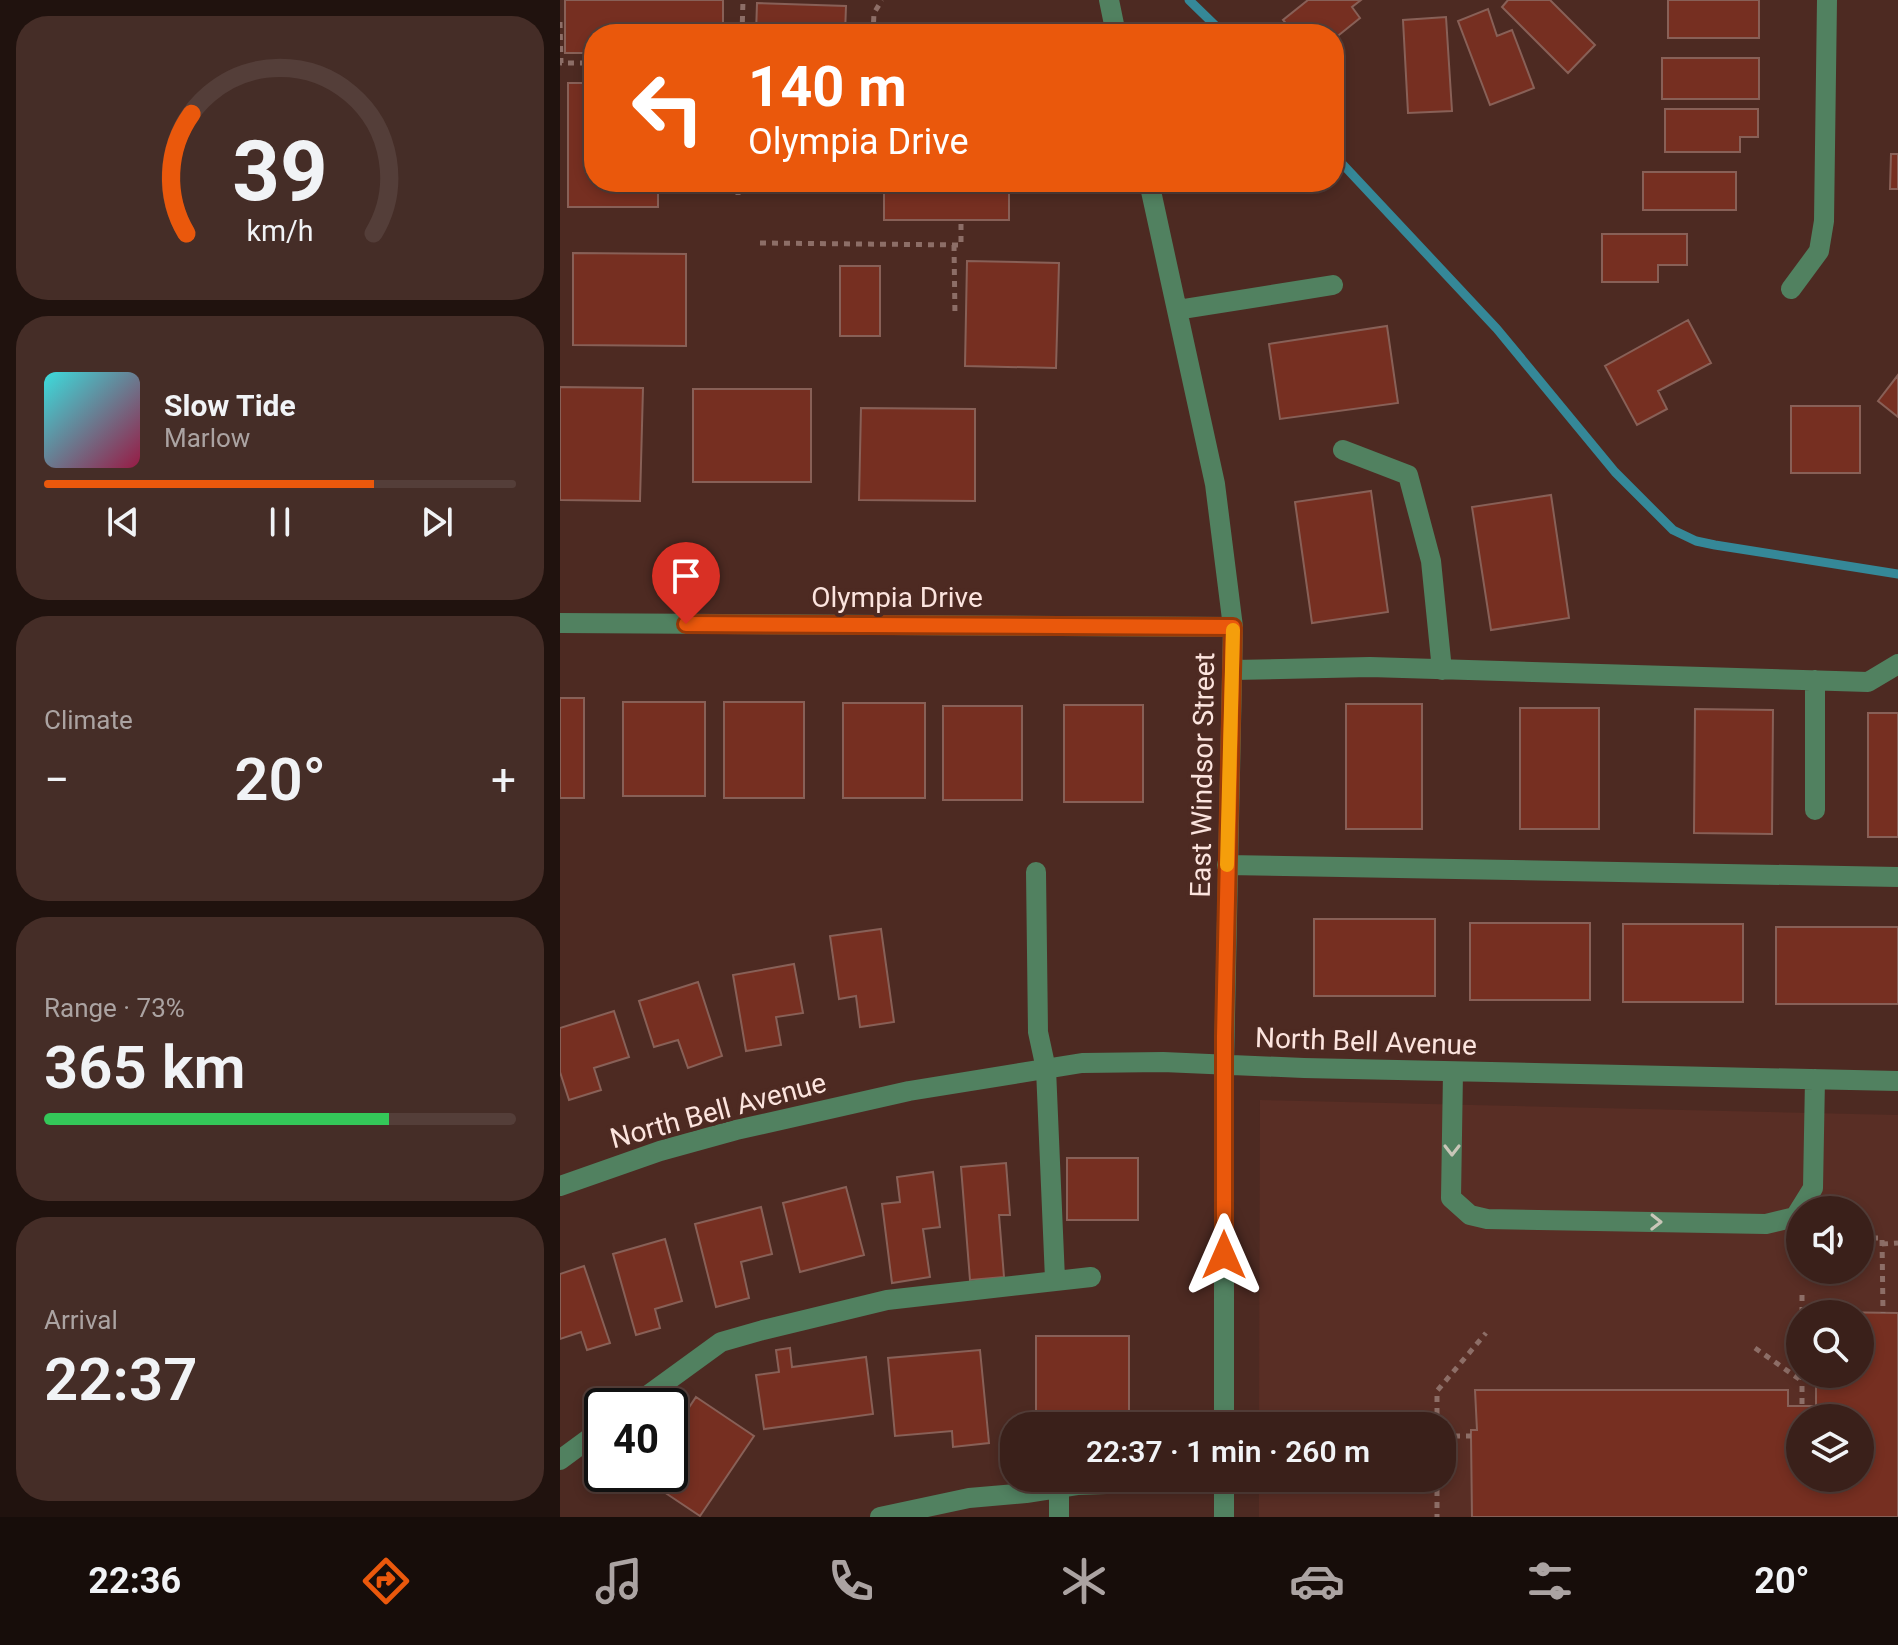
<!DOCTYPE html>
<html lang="en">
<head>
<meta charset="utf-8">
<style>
	body { margin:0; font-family:Roboto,sans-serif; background:#452d27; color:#f1f3f6; height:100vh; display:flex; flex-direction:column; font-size:30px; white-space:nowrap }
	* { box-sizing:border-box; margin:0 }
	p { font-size:26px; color:#aba3a2 }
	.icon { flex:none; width:44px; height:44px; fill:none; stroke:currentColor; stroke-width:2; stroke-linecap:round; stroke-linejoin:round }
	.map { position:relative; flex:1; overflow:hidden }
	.panel { display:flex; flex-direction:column; gap:16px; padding:16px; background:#20120e; width:560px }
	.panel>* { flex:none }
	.guide { position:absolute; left:24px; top:24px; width:760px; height:168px; border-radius:32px; box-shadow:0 4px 12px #0003,0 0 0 2px #543e39; background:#ea580c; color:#fff; overflow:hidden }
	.buttons { position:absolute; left:1226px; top:1196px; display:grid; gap:16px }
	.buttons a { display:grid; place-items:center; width:88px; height:88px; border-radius:50%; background:#3a201a; box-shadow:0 4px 12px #0003,0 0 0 2px #543e39; font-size:40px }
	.speed { position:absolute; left:24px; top:1388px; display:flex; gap:16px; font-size:40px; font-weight:700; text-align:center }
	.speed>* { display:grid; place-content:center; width:104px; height:104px; border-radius:50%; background:#3a201a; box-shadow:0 4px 12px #0003,0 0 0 2px #543e39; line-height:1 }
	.speed .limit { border:4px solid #111; border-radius:12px; background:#fff; color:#111 }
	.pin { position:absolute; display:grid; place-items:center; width:68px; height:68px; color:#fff; margin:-82px -34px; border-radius:50% 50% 50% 0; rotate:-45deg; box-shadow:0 0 8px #0007 }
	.pin .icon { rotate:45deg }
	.me { position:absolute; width:88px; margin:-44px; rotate:0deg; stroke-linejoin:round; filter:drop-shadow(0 0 6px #0008) }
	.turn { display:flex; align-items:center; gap:28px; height:168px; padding:0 32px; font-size:36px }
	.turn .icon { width:104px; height:104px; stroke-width:2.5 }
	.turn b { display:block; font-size:56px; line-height:68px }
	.big { font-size:60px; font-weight:600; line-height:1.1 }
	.panel .tile { flex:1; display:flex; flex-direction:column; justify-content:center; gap:12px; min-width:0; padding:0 28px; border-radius:32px; background:#452d27 }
	.panel .dial { align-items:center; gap:0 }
	.dial svg { height:208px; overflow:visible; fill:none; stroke:#543e39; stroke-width:7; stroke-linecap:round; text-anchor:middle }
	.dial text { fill:#f1f3f6; stroke:none }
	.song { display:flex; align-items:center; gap:24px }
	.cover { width:96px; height:96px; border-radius:12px; background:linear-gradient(135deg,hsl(180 70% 55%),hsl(340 70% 35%)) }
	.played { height:8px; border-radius:4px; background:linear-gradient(90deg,#ea580c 70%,#543e39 70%) }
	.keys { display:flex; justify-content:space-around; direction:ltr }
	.heat { display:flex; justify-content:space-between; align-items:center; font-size:44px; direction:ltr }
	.charge { height:12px; border-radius:6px; background:linear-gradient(90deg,#34c759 73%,#543e39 0) }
	.trip { position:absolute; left:440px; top:1412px; width:456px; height:80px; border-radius:32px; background:#3a201a; box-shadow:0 4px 12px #0003,0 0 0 2px #543e39; font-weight:600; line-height:80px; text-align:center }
	.tabs { display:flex; height:128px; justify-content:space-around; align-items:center; background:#170d0a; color:#aba3a2 }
	.tabs .icon { width:56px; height:56px }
	.tabs .selected { color:#ea580c }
	.tabs b { font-size:36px; color:#f1f3f6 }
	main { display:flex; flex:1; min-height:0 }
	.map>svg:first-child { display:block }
	.built { fill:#592e25; fill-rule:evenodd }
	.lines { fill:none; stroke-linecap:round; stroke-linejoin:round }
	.stream { stroke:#358898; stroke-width:9 }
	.building { fill:#762f21; stroke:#886057; stroke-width:2; fill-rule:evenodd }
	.path { stroke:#8d6e67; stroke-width:5; stroke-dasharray:6 6; stroke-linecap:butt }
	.minor { stroke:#518160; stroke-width:20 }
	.oneway { stroke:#c9c6b8 }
	.route-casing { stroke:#983908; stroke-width:20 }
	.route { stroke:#ea580c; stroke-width:14 }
	.slow { stroke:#f59e0b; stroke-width:14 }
	.labels { text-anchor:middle; stroke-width:8; stroke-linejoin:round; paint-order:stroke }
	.street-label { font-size:28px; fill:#fce4de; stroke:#4d2a22 }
</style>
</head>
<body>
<main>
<section class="panel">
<div class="tile dial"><svg viewBox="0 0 100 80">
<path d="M14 69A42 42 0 1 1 86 69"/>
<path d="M14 69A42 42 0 0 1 16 23" stroke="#ea580c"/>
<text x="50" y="56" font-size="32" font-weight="700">39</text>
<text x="50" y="72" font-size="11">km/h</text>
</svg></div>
<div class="tile">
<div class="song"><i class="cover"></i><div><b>Slow Tide</b><p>Marlow</p></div></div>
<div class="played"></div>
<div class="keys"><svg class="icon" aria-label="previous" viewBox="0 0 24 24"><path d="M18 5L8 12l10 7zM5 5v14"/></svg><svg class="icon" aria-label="pause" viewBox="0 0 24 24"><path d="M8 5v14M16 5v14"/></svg><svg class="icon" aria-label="next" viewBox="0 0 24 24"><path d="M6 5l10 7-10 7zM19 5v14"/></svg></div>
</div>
<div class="tile"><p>Climate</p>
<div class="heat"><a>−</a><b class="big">20°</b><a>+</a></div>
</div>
<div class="tile"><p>Range · 73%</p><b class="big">365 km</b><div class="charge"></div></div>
<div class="tile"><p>Arrival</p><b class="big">22:37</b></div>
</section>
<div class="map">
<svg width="1338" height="1517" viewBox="0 0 1338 1517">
	<rect width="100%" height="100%" fill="#4d2a22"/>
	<path class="built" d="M 700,1100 L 1338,1115 L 1338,1517 L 699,1517 L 699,1478 L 882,1478 L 882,1426 L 699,1426 ZM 1240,1210 L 1300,1210 L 1300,1270 L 1240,1270 ZM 1240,1314 L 1300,1314 L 1300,1374 L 1240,1374 ZM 1240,1418 L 1300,1418 L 1300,1478 L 1240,1478 Z"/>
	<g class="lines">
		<path class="stream" d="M 629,0 L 664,34
			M 774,155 L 937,329 L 1055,472 L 1113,530 L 1136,541 L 1155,545 L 1338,574"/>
	</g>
	<path class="building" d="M 5,0 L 163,0 L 163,34 L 34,34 L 34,53 L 5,53 Z
		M 748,0 L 801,0 L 792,7 L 800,18 L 774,39 L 774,34 L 735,34 L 723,20 Z
		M 948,0 L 990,0 L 1035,45 L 1008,73 L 942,7 Z
		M 1108,0 L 1199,0 L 1199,38 L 1108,38 Z
		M 197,3 L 286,6 L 285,34 L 196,34 Z
		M 928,9 L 937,36 L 952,30 L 974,88 L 930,105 L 898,21 Z
		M 886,17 L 892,111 L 848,113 L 843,20 Z
		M 1102,58 L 1199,58 L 1199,99 L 1102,99 Z
		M 8,83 L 34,83 L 34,182 L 98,182 L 98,207 L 8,207 Z
		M 1105,109 L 1198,109 L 1198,137 L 1180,137 L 1180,152 L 1105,152 Z
		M 1331,154 L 1338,154 L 1338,189 L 1330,189 Z
		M 1083,172 L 1176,172 L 1176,210 L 1083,210 Z
		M 324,182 L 449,182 L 449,220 L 324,220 Z
		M 1042,234 L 1127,234 L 1127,265 L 1098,265 L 1098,282 L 1042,282 Z
		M 13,253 L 126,254 L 126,346 L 13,345 Z
		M 407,261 L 499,263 L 496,368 L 405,366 Z
		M 280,266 L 320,266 L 320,336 L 280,336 Z
		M 1128,320 L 1151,363 L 1098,391 L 1107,409 L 1077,425 L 1045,366 Z
		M 827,326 L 838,403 L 720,419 L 709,344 Z
		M 1338,375 L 1338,417 L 1318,401 Z
		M 0,387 L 83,388 L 80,501 L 0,500 Z
		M 133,389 L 251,389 L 251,482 L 133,482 Z
		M 1231,406 L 1300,406 L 1300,473 L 1231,473 Z
		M 301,408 L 415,409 L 415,501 L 299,500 Z
		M 811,491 L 828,612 L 752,623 L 735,502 Z
		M 991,495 L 1009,618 L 931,630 L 912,507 Z
		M 0,698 L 24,698 L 24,798 L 0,798 Z
		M 63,702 L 145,702 L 145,796 L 63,796 Z
		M 164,702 L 244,702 L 244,798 L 164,798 Z
		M 283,703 L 365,703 L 365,798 L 283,798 Z
		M 786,704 L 862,704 L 862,829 L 786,829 Z
		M 504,705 L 583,705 L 583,802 L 504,802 Z
		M 383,706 L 462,706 L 462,800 L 383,800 Z
		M 960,708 L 1039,708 L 1039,829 L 960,829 Z
		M 1135,709 L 1213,710 L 1212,834 L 1134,833 Z
		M 1308,713 L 1338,713 L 1338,837 L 1308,837 Z
		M 754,919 L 875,919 L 875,996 L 754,996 Z
		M 910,923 L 1030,923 L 1030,1000 L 910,1000 Z
		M 1063,924 L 1183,924 L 1183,1002 L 1063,1002 Z
		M 1216,927 L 1338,927 L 1338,1004 L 1216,1004 Z
		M 321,929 L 334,1022 L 300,1027 L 296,996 L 279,999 L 270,936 Z
		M 234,964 L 243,1013 L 216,1017 L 221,1045 L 186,1051 L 173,975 Z
		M 138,982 L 162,1056 L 128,1068 L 118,1040 L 94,1047 L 79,1001 Z
		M 54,1011 L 69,1057 L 34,1068 L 41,1090 L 9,1100 L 0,1072 L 0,1028 Z
		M 507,1158 L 578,1158 L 578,1220 L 507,1220 Z
		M 446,1163 L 450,1215 L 439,1215 L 444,1277 L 410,1280 L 401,1167 Z
		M 373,1172 L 380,1227 L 363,1229 L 370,1277 L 332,1283 L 322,1204 L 340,1202 L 337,1177 Z
		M 286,1187 L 304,1255 L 240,1272 L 223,1203 Z
		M 201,1207 L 212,1254 L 181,1262 L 189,1298 L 156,1307 L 135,1224 Z
		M 105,1239 L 122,1301 L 95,1309 L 100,1328 L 76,1335 L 53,1254 Z
		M 24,1266 L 50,1343 L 27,1350 L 21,1332 L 0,1339 L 0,1274 Z
		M 1270,1312 L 1338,1313 L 1338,1517 L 912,1517 L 911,1436 L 911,1430 L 917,1430 L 915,1390 L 1228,1390 L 1228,1406 L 1256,1406 L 1256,1374 L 1300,1374 L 1300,1314 L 1270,1314 ZM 1240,1418 L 1300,1418 L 1300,1478 L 1240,1478 Z
		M 476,1336 L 569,1336 L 569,1426 L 533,1426 L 533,1417 L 476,1417 Z
		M 230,1348 L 232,1367 L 306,1357 L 313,1414 L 204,1429 L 196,1375 L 219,1372 L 216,1350 Z
		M 420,1350 L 429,1443 L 393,1447 L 392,1431 L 335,1436 L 328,1358 Z
		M 136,1397 L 194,1436 L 140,1516 L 83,1478 L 85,1474 L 110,1474 L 110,1436 Z"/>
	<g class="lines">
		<path class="path" d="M 0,22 L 1,63 L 34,63
			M 182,34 L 183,0
			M 313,34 L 314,13 L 322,0
			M 301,186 L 301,182
			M 178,195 L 178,182
			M 200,243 L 401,245 L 401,223
			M 394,245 L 395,317
			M 1300,1238 L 1322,1238 L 1323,1313
			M 1322,1244 L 1338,1243
			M 1242,1295 L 1242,1314
			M 1195,1348 L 1242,1381
			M 1242,1374 L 1242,1406
			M 877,1426 L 877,1391 L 926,1333
			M 882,1436 L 911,1436
			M 877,1478 L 877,1517"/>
		<path class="minor" d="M 549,0 L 556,34
			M 589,182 L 655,484 L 673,627 L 664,1065 L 664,1426
			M 1231,289 L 1259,251 L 1264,221 L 1267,0
			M 617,310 L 773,285
			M 783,450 L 848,475 L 871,561 L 882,670
			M 0,623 L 673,627
			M 673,670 L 810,667 L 1308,682 L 1338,664
			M 1255,810 L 1255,680
			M 667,865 L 1338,877
			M 476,872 L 478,1032 L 486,1069 L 495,1279
			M 893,1072 L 891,1198 L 910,1215 L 927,1219 L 1206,1224 L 1235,1217 L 1253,1188 L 1255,1079
			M 0,1186 L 100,1151 L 176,1130 L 349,1091 L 522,1063 L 603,1062 L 744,1068 L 1338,1081
			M 73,1406 L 161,1342 L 203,1330 L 327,1300 L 531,1277
			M 0,1460 L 42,1429
			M 664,1478 L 664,1517
			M 499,1488 L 499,1517
			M 320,1517 L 409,1498 L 466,1493 L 517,1485 L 664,1480"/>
	</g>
	<defs><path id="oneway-chevron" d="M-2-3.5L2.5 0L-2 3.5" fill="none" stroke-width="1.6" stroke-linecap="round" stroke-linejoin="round" transform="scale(2)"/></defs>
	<g class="oneway">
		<use href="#oneway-chevron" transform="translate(892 1150) rotate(90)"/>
		<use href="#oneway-chevron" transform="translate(1096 1222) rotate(1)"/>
	</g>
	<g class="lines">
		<g class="route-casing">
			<path id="route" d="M 126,624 L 673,627 L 664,1036 L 664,1255"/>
		</g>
		<use href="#route" class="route"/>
		<path class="slow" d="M 667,865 L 673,630"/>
	</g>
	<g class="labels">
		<g class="street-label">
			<text x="337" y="607">Olympia Drive</text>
			<text transform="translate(642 775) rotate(-89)" y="10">East Windsor Street</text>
			<text transform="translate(806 1041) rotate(2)" y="10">North Bell Avenue</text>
			<text transform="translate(158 1110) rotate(-15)" y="10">North Bell Avenue</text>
		</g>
	</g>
</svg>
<div class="buttons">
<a><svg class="icon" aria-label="sound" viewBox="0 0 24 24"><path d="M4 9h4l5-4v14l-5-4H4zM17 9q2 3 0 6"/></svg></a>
<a><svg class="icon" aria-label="search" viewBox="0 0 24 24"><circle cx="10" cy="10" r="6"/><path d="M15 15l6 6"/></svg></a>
<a><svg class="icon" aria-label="layers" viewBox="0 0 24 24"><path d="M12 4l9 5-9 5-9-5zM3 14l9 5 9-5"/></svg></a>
</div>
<div class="speed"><div class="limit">40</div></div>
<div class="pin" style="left:126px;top:624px;background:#d93025"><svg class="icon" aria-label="arrive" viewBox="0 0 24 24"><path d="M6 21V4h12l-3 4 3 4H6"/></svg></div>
<svg class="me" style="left:664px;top:1255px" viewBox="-20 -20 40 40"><path d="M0-17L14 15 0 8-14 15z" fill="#ea580c" stroke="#fff" stroke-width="4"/></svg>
<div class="trip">22:37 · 1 min · 260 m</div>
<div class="guide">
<div class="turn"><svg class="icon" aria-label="left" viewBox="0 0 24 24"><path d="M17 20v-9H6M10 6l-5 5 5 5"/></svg><div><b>140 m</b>Olympia Drive</div></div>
</div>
</div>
</main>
<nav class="tabs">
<b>22:36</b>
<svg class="icon selected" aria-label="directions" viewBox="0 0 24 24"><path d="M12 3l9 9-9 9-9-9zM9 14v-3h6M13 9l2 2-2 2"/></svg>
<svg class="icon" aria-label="music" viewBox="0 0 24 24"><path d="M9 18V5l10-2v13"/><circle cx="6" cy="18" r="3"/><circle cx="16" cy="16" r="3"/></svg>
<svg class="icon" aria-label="phone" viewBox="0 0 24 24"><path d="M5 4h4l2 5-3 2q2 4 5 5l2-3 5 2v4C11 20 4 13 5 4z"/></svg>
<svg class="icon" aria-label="climate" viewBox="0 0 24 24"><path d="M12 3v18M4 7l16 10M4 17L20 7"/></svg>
<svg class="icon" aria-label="car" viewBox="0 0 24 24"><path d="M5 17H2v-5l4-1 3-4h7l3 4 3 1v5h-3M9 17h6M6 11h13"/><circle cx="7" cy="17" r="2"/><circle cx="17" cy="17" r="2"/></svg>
<svg class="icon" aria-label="filters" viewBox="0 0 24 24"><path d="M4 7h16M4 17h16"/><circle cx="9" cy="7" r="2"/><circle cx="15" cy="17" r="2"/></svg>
<b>20°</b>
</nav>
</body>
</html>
